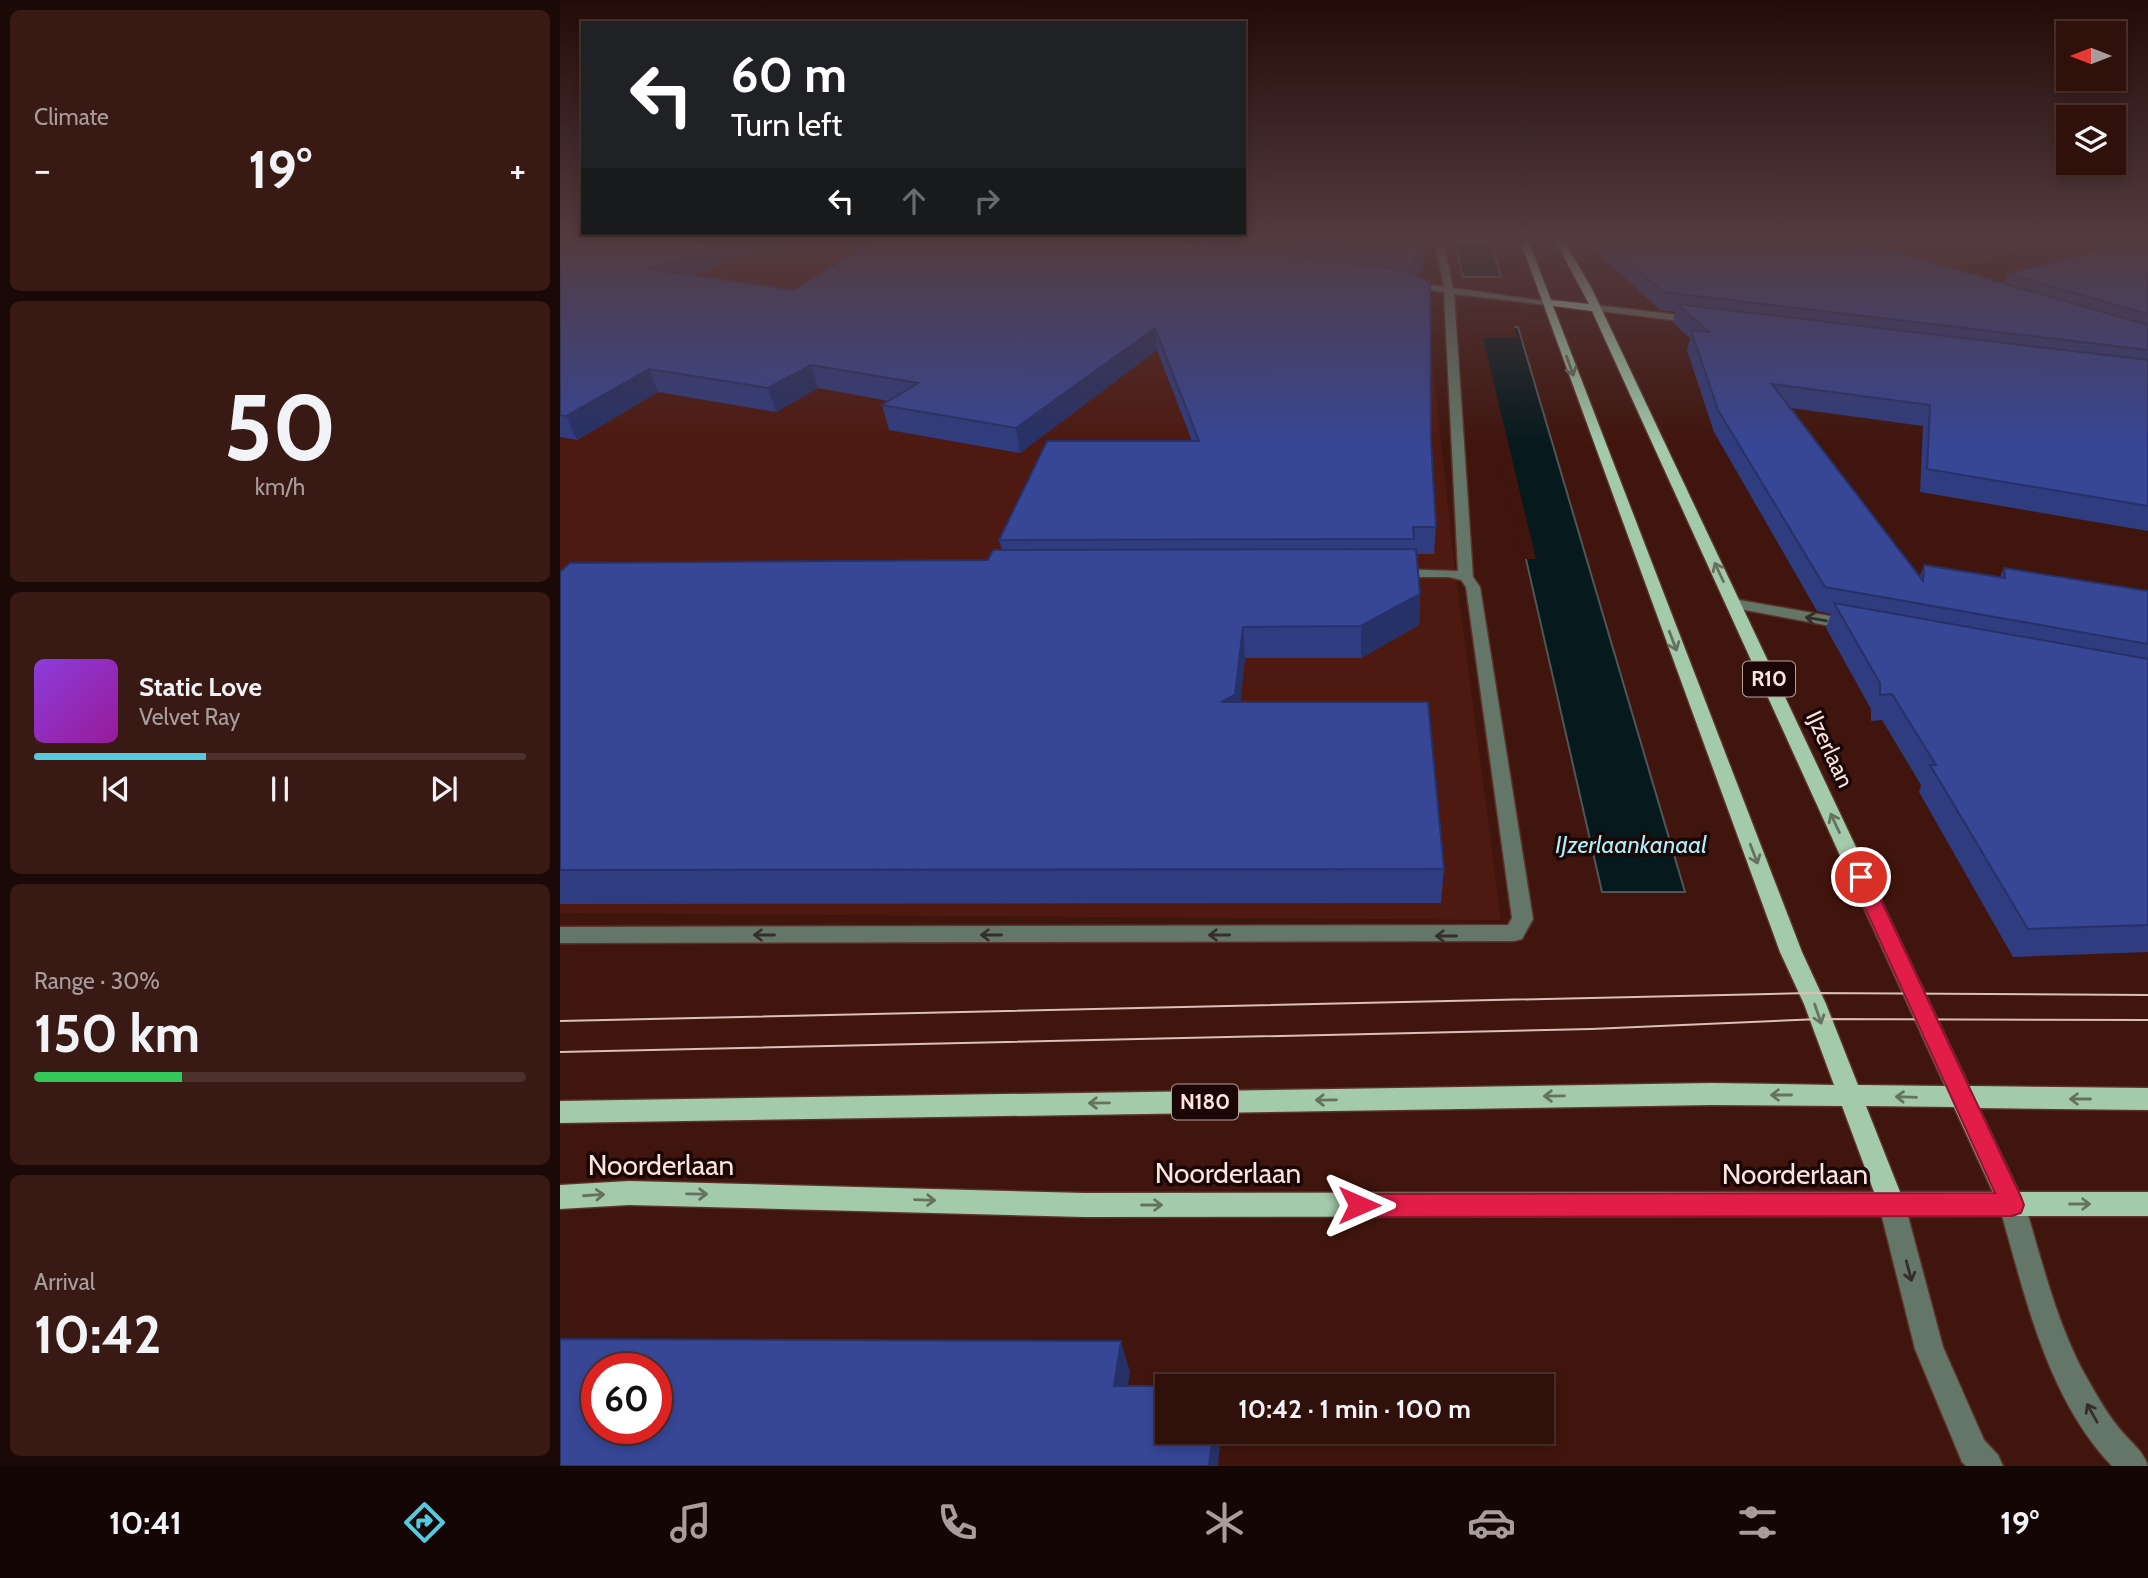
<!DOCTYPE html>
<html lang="en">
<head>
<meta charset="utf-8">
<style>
	body { margin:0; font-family:Cabin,sans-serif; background:#381913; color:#f1f3f6; height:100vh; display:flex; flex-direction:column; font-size:26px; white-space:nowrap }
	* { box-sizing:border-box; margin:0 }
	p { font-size:23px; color:#a89d9c }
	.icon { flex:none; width:38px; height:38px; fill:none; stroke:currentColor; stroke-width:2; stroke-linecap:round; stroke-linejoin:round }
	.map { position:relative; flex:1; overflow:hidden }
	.panel { display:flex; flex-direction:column; gap:10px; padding:10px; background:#1a0906; width:560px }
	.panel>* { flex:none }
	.guide { position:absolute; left:21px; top:21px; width:665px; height:214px; border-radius:0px; box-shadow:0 4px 10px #0003,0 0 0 2px #4b302b; background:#202124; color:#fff; overflow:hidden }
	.needle { width:46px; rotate:270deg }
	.fabs { position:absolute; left:1496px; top:21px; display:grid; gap:14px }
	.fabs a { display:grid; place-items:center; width:70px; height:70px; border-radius:0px; background:#30100a; box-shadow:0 4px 10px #0003,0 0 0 2px #4b302b; font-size:35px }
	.speed { position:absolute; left:21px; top:1353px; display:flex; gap:14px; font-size:35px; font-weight:700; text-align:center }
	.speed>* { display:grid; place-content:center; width:91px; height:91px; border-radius:50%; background:#30100a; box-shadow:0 4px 10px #0003,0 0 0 2px #4b302b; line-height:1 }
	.speed .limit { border:10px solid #d22; background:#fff; color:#111 }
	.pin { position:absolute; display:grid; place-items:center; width:60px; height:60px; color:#fff; margin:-30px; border:4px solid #fff; border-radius:50%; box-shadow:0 2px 7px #0007 }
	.me { position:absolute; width:77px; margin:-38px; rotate:90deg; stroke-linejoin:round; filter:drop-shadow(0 0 5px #0008) }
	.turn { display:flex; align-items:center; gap:24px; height:147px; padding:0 35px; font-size:32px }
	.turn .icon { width:91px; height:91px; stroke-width:2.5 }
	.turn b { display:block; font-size:49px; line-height:60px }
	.lanes { display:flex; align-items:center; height:66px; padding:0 35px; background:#0003; justify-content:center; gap:35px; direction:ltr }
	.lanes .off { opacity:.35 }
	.big { font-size:52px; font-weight:800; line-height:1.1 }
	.panel .card { flex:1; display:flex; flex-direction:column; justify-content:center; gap:10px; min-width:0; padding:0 24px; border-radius:10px; background:#381913 }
	.panel .dial { align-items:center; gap:0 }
	.dial b { font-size:91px; line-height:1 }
	.song { display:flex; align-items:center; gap:21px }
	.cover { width:84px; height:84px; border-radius:10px; background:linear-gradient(135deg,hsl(270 70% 55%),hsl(300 70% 35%)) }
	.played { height:7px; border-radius:4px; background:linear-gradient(90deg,#55cadf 35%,#4b302b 35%) }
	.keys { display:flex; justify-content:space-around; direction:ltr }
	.heat { display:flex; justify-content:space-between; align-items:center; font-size:38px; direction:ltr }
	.charge { height:10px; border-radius:5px; background:linear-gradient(90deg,#34c759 30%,#4b302b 0) }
	.trip { position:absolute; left:595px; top:1374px; width:399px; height:70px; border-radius:0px; background:#30100a; box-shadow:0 4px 10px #0003,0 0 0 2px #4b302b; font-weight:800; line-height:70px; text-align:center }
	.dock { display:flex; height:112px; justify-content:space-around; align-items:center; background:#130604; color:#a89d9c }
	.dock .icon { width:49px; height:49px }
	.dock .active { color:#55cadf }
	.dock b { font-size:32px; color:#f1f3f6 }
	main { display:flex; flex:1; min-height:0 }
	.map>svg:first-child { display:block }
	.built { fill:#4d1911 }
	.water { fill:#06191d; stroke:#505657; stroke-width:2 }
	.pier { fill:#40150d }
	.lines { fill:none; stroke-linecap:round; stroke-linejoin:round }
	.minor-casing { stroke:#5a322a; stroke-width:3 }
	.major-casing { stroke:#5a322a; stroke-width:3 }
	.minor { fill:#647668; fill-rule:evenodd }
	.major { fill:#a2caab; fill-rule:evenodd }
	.tram { stroke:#dbbfb9; stroke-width:2 }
	.wall { fill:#2f3c80 }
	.shaded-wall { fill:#263168 }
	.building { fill:#374695; stroke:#263168; stroke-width:2; fill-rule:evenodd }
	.oneway { stroke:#657260 }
	.oneway2 { stroke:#342e28 }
	.route { fill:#e11d48; stroke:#92132f; stroke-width:2 }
	.labels { text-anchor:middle; stroke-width:7; stroke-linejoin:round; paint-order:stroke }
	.shield { fill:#1a0705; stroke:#b9a29e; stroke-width:2 }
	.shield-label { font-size:21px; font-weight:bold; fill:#fde4df }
	.street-label { font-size:23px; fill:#fde4df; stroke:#1a0705 }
	.water-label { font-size:24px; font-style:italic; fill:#b0edfa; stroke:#1a0705 }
	.near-street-label { font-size:28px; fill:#fde4df; stroke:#1a0705 }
</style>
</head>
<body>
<main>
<section class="panel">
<div class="card"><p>Climate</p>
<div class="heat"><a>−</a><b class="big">19°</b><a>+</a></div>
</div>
<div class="card dial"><b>50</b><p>km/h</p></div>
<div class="card">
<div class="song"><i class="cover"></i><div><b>Static Love</b><p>Velvet Ray</p></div></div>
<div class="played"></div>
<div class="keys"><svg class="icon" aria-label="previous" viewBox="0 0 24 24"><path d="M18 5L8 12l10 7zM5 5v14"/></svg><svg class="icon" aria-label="pause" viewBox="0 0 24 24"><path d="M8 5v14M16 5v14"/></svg><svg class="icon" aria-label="next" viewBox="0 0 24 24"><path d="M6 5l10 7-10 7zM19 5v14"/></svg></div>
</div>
<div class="card"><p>Range · 30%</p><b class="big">150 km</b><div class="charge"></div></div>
<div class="card"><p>Arrival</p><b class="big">10:42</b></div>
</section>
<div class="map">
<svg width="1588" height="1466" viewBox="0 0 1588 1466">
	<rect width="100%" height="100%" fill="#40150d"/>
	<path class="built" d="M 0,240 L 859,240 L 893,553 L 941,920 L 0,913 Z
		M 1282,240 L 1511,240 L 1380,273 Z"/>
	<path class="water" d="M 895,240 L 930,240 L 941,277 L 903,277 Z
		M 913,327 L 958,327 L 1125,892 L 1042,892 Z"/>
	<path class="pier" d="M 910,326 L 954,326 L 957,337 L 923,338 L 976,559 L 962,559 Z"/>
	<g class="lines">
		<g class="minor-casing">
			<path id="minor" d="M 875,240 L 883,240 L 893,288 L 991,302 L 986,305 L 894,294 L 913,577 L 920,587 L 973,919 L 962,939 L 954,941 L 0,943 L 0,927 L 948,925 L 952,918 L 906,587 L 901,580 L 889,577 L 836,577 L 829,573 L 836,569 L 898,571 L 884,292 L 842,285 L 847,282 L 884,287 Z
				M 1571,240 L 1588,240 L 1588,246 L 1572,242 Z
				M 1035,305 L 1136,317 L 1141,320 L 1136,323 L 1032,310 L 1032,306 Z
				M 1174,599 L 1292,620 L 1300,625 L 1292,630 L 1169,607 L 1166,604 L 1169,601 Z
				M 1332,1193 L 1341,1196 L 1345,1205 L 1383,1347 L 1424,1440 L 1438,1455 L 1443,1466 L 1406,1466 L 1402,1462 L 1355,1349 L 1319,1205 L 1323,1196 Z
				M 1452,1193 L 1461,1196 L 1465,1205 C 1482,1261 1496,1321 1524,1373 C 1535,1392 1545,1411 1559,1428 C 1569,1441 1583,1450 1588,1466 L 1552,1466 C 1486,1397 1465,1294 1439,1205 L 1443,1196 Z"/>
		</g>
		<g class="major-casing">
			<path id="major" d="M 960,240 L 968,240 L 991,300 L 1029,304 L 995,240 L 1003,240 L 1031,287 L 1409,1086 L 1588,1088 L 1588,1110 L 1419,1108 L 1459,1192 L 1588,1192 L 1588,1216 L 524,1217 L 69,1205 L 0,1209 L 0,1185 L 69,1181 L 524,1193 L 1314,1192 L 1282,1106 L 1152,1105 L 0,1123 L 0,1101 L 1152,1083 L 1274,1085 L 1244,1004 L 1220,952 ZM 993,306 L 1032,311 L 1385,1086 L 1298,1085 L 1266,1004 L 1242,952 ZM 1306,1106 L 1394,1107 L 1433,1192 L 1340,1192 Z"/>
		</g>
		<use href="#minor" class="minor"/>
		<use href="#major" class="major"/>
		<path class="tram" d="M 0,1021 L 1250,993 L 1588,995
			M 0,1052 L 1031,1029 L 1260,1019 L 1588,1020"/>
	</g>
	<path class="wall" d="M 0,240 L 220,241 L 132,276 L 234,290 L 316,240 L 676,240 L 672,249 L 679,250 L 679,241 L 863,240 L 863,268 L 856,276 L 871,442 L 876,527 L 874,554 L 856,554 L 860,594 L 859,625 L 801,658 L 685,658 L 680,702 L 884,869 L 881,903 L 0,904 L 0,572 L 428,560 L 442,550 L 439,540 L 632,441 L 597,350 L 460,453 L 329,430 L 322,405 L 329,401 L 258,388 L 216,412 L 98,392 L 17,440 L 0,437 Z
		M 1024,240 L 1293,240 L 1444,284 L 1448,274 L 1588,240 L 1588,531 L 1360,492 L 1363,426 L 1231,408 L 1360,576 L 1364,565 L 1440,577 L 1444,568 L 1588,591 L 1588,952 L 1453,957 L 1359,792 L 1361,785 L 1322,720 L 1311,721 L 1311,709 L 1266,628 L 1271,614 L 1257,611 L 1154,432 L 1127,350 L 1130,338 L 1113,323 L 1115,312 L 1100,310 Z"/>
	<path class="shaded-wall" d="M 165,240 L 220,241 L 96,290 L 88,269 Z
		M 665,240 L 676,240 L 666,259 Z
		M 864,248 L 863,268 L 851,281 L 852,260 Z
		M 595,328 L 597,350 L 460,453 L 456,428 Z
		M 251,365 L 258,388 L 216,412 L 208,388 Z
		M 89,369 L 98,392 L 17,440 L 6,416 Z
		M 860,594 L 859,625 L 801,658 L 801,626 Z
		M 683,627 L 685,658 L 678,727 L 661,702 Z
		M 561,1341 L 570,1372 L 563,1416 L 554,1386 Z
		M 653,1432 L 661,1432 L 658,1466 L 649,1466 Z"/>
	<path class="building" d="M 0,240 L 165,240 L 88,269 L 234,290 L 316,240 L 605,240 L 842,270 L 870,282 L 871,442 L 876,527 L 853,527 L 854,539 L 439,540 L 487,441 L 639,441 L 595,328 L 456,428 L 322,405 L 358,383 L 251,365 L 208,388 L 89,369 L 6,416 L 0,415 Z
		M 679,240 L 863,240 L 864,248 L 852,260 Z
		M 1045,240 L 1293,240 L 1588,325 L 1588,350 L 1103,292 Z
		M 1582,240 L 1588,240 L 1588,314 L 1448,274 Z
		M 1117,304 L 1588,360 L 1588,506 L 1367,469 L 1370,405 L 1212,384 L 1363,581 L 1364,565 L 1445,578 L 1444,568 L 1588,591 L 1588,644 L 1265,587 L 1158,410 L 1131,330 L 1149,332 Z
		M 856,549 L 860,594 L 801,626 L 683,627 L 675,695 L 661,702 L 868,702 L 884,869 L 0,870 L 0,572 L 10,563 L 428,560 L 433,550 Z
		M 1274,603 L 1588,659 L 1588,925 L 1468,929 L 1370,765 L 1376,765 L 1332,694 L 1320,695 L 1320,683 Z
		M 0,1339 L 561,1341 L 554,1386 L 607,1386 L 607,1432 L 653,1432 L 649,1466 L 0,1466 ZM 37,1368 L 96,1368 L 96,1428 L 37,1428 Z"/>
	<defs><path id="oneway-shaft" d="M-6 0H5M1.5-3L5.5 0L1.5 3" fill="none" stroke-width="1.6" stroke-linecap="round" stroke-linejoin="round" transform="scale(1.75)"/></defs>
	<g class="oneway">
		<use href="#oneway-shaft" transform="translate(1010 366) rotate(70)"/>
		<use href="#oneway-shaft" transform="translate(1159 572) rotate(-115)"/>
		<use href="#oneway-shaft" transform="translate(1113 641) rotate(69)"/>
		<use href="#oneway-shaft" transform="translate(1275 823) rotate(-115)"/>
		<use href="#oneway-shaft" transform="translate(1194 854) rotate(69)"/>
		<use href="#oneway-shaft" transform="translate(1258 1014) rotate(71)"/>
		<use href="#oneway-shaft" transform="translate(1221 1095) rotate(-180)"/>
		<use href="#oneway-shaft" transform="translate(994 1096) rotate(179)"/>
		<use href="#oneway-shaft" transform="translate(1346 1097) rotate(-178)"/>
		<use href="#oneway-shaft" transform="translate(1520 1099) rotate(180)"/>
		<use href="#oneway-shaft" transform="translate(766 1100) rotate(179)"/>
		<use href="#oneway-shaft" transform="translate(539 1103) rotate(179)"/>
		<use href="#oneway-shaft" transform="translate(137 1194) rotate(1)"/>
		<use href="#oneway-shaft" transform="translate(34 1195) rotate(-4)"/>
		<use href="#oneway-shaft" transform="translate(365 1200) rotate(2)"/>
		<use href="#oneway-shaft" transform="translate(1520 1204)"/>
		<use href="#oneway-shaft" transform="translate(592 1205)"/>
	</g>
	<g class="oneway2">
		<use href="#oneway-shaft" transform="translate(1256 619) rotate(-170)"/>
		<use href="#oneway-shaft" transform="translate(204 935) rotate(-180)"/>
		<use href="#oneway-shaft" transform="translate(431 935) rotate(-180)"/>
		<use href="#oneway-shaft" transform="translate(659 935) rotate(-180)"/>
		<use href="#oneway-shaft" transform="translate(886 936) rotate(-180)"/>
		<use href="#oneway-shaft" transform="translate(1349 1271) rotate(75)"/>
		<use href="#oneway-shaft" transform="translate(1532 1413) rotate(-119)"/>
	</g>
	<linearGradient id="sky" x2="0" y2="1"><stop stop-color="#230c07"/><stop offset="0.54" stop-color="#533b40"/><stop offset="1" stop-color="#533b40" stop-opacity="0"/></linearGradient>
	<rect width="1588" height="446" fill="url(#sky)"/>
	<path class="route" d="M 1301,870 L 1310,877 L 1461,1197 L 1464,1205 L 1461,1213 L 1452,1216 L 799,1217 L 790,1213 L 787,1205 L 790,1197 L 799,1194 L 1435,1193 L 1291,877 Z"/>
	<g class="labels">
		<g class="shield">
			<rect x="1183" y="661.5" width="52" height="35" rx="5"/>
			<rect x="612" y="1084.5" width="66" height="35" rx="5"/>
		</g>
		<g class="shield-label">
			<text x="1209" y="686">R10</text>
			<text x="645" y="1109">N180</text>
		</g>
		<g class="street-label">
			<text transform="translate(1270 749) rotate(65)" y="8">IJzerlaan</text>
		</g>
		<g class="water-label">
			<text x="1071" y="853">IJzerlaankanaal</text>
		</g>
		<g class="near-street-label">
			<text x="101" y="1175">Noorderlaan</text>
			<text x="668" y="1183">Noorderlaan</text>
			<text x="1235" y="1184">Noorderlaan</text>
		</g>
	</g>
</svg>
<div class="fabs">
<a><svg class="needle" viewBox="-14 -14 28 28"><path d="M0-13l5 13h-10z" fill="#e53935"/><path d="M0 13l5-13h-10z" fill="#a89d9c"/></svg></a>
<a><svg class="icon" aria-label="layers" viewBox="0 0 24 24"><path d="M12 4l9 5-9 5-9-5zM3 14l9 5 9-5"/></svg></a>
</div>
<div class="speed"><div class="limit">60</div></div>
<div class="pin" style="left:1301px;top:877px;background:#d93025"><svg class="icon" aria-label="arrive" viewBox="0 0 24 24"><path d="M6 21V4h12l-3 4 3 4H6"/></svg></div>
<svg class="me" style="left:799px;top:1205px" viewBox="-20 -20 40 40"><path d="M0-17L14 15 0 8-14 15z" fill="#e11d48" stroke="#fff" stroke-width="4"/></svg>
<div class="trip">10:42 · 1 min · 100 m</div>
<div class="guide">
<div class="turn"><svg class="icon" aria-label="left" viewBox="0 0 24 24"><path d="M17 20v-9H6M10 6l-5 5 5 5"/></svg><div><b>60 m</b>Turn left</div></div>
<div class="lanes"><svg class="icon" aria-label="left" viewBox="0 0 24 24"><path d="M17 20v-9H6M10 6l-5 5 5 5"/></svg><svg class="icon off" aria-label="ahead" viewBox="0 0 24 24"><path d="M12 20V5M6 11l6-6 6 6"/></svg><svg class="icon off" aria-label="right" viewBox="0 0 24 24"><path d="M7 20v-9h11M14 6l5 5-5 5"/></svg></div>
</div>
</div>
</main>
<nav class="dock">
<b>10:41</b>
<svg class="icon active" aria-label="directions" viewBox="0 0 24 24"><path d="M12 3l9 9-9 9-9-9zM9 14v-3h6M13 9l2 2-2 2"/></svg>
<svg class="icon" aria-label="music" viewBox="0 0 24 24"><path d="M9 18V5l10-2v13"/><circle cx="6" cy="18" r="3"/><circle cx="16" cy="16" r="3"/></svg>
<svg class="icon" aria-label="phone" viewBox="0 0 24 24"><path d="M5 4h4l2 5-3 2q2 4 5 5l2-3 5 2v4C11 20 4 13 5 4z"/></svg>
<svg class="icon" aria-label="climate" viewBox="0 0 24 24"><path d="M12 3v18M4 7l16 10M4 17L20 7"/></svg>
<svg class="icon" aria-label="car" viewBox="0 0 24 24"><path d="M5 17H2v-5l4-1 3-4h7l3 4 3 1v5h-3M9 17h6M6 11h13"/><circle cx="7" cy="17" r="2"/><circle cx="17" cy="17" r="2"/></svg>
<svg class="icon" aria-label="filters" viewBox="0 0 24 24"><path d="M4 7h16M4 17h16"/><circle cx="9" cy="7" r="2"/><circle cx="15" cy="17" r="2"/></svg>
<b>19°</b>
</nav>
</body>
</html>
